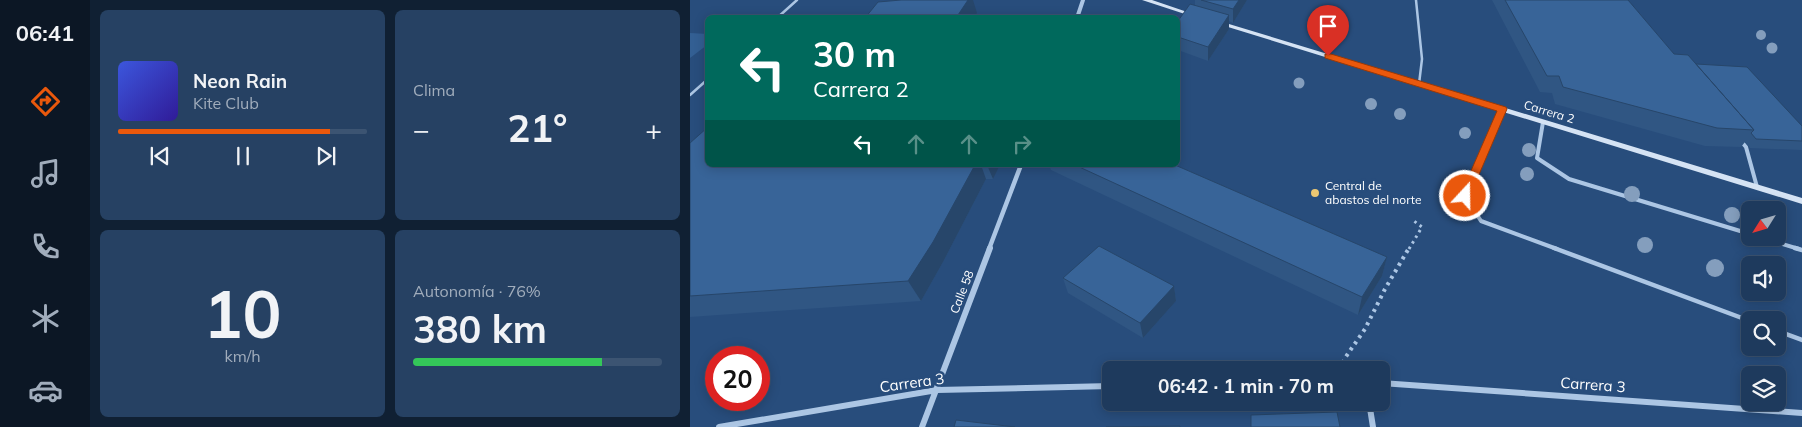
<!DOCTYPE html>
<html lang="es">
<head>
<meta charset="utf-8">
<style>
	body { margin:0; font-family:Mulish,sans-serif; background:#264163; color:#f1f3f6; height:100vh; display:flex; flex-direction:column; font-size:19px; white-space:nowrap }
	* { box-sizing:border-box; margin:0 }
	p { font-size:16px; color:#a1adbc }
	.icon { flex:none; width:28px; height:28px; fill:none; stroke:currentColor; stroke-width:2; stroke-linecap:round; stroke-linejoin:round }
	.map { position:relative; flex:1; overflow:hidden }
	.panel { display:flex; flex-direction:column; gap:10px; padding:10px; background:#102033; width:600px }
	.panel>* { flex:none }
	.banner { position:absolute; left:15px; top:15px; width:475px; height:152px; border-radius:8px; box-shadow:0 2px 12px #0003,0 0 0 1px #3c5472; background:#00695c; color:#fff; overflow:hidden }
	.needle { width:32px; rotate:233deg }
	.fabs { position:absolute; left:1051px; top:201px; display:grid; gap:10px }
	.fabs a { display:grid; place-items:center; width:45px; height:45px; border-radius:8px; background:#1e3a5d; box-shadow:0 2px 12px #0003,0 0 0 1px #3c5472; font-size:25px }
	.speed { position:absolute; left:15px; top:346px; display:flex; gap:10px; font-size:25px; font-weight:700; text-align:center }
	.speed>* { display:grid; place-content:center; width:65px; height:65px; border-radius:50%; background:#1e3a5d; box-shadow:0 2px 12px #0003,0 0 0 1px #3c5472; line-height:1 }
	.speed .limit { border:8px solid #d22; background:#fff; color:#111 }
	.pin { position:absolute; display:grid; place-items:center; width:42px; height:42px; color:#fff; margin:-51px -21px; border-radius:50% 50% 50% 0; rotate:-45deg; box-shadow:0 0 5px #0007 }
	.pin .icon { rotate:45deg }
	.me { position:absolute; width:55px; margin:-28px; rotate:21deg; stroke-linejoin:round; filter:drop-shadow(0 0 4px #0008) }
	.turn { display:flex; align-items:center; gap:18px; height:105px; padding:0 25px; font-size:22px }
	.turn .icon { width:65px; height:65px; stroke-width:2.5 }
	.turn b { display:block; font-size:35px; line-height:42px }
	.lanes { display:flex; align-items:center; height:48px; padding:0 25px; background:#0003; justify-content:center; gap:25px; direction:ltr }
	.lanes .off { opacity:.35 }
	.big { font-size:38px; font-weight:700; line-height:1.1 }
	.panel .widget { flex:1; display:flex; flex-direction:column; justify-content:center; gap:8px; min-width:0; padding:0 18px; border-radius:8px; background:#264163 }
	.panel .dial { align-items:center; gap:0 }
	.dial b { font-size:65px; line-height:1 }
	.song { display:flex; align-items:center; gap:15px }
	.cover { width:60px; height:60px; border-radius:8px; background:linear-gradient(135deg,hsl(230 70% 55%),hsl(250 70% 35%)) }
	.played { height:5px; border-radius:2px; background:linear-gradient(90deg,#ea580c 85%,#3c5472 85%) }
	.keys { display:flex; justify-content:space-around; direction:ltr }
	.heat { display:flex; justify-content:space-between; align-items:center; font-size:28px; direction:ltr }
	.charge { height:8px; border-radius:4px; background:linear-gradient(90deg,#34c759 76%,#3c5472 0) }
	.panel .tiles { flex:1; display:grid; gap:10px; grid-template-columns:repeat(2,1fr) }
	.trip { position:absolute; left:412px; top:361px; width:288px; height:50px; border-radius:8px; background:#1e3a5d; box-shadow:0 2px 12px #0003,0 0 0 1px #3c5472; font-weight:700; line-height:50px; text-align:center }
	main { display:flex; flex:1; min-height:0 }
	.tabs { display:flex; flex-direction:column; width:90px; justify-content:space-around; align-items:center; background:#0c1725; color:#a1adbc }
	.tabs .icon { width:35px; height:35px }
	.tabs .active { color:#ea580c }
	.tabs b { font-size:22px; color:#f1f3f6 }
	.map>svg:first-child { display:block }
	.green { fill:#335f93 }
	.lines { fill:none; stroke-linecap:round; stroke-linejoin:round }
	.path-far1 { stroke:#acc6e4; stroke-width:3; stroke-dasharray:2.5 4; stroke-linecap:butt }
	.path { stroke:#acc6e4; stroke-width:4; stroke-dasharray:3 4.5; stroke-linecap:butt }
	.lane-far2 { stroke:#acc6e4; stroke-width:2.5 }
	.lane-far1 { stroke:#acc6e4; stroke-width:4 }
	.lane { stroke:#acc6e4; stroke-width:4.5 }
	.street-far2 { stroke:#acc6e4; stroke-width:4 }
	.street-far1 { stroke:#acc6e4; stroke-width:4.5 }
	.street { stroke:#acc6e4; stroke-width:6 }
	.secondary { fill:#d5e3f4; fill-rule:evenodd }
	.tree { fill:#849ebd }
	.wall { fill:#305683 }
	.shaded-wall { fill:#27466a }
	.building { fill:#386498; stroke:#27466a }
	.route { fill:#ea580c; stroke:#983908 }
	.poi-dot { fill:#ebc773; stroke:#284d7c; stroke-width:2 }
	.labels { text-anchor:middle; stroke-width:5; stroke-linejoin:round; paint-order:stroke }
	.street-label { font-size:12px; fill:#fff; stroke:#284d7c }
	.poi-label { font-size:12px; fill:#fff; stroke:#284d7c; text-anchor:start }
	.near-street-label { font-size:15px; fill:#fff; stroke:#284d7c }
</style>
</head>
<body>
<main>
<nav class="tabs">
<b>06:41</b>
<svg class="icon active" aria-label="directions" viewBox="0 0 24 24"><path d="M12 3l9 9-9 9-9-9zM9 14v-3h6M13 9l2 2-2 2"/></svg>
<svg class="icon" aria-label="music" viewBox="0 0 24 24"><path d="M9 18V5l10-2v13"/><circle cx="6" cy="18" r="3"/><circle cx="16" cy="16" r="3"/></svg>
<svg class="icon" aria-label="phone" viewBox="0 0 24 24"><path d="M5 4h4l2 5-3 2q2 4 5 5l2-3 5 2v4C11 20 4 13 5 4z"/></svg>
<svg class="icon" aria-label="climate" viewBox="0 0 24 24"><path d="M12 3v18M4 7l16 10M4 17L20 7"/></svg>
<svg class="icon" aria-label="car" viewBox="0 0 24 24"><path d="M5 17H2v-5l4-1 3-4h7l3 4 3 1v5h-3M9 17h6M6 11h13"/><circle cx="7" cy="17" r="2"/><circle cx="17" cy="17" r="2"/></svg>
</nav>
<section class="panel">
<div class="tiles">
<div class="widget">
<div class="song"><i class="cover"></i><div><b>Neon Rain</b><p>Kite Club</p></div></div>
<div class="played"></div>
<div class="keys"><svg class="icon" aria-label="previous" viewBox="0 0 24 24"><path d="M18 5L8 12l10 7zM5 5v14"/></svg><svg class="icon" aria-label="pause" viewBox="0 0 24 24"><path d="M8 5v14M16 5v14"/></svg><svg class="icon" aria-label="next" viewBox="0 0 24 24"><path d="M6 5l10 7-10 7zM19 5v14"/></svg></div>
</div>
<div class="widget"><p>Clima</p>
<div class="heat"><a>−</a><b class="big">21°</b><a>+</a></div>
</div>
<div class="widget dial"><b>10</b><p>km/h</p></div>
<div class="widget"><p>Autonomía · 76%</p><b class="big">380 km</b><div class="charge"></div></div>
</div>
</section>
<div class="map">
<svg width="1112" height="427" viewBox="0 0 1112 427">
	<rect width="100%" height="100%" fill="#284d7c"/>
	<path class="green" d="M 0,33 L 18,34 L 17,45 L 0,58 Z"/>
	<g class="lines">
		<path class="path-far1" d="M 719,249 L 732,227 L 724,221"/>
		<path class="path" d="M 650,370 L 655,358 L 675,329 L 695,289 L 719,248"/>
		<path class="lane-far2" d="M 726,0 L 732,59 L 729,84
			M 87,18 L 107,0
			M 0,95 L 18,79"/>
		<path class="lane-far1" d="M 812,109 L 775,196 L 791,221 L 867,249
			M 853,122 L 847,158 L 879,179 L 1060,234
			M 1050,140 L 1056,147 L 1067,187
			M 1072,238 L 1109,249"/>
		<path class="lane" d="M 864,248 L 1060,321
			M 1105,248 L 1112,250
			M 1088,331 L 1112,340"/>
		<path class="street-far2" d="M 387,18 L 393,0"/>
		<path class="street-far1" d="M 299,249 L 331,165"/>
		<path class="street" d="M 691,383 L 1112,413
			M 679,402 L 683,427
			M 29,427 L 247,390 L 421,386
			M 232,427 L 300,248"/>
		<path class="secondary" d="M 452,0 L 462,0 L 509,16 L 504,17 Z
			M 525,21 L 529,21 L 1112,198 L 1112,204 L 525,23 Z"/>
	</g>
	<g class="tree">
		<circle cx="1071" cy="35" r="5"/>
		<circle cx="1082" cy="48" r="5.5"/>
		<circle cx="609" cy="83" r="5.5"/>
		<circle cx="681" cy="104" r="6"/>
		<circle cx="710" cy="114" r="6"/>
		<circle cx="775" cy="133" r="6"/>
		<circle cx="839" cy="150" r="7"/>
		<circle cx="837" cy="174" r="7"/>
		<circle cx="942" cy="194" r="8"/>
		<circle cx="1042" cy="215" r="8"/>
		<circle cx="955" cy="245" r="8"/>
		<circle cx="1025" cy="268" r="9"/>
	</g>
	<path class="wall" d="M 505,0 L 557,0 L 543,23 L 539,21 L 539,29 L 518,61 L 488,50 L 488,21 L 505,6 Z
		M 802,0 L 938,0 L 984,54 L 1006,64 L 1112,126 L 1112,150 L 1060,148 L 1055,142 L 1051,147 L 1015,146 L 865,104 L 862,93 L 850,92 Z
		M 0,143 L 18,165 L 310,165 L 303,179 L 296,179 L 253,262 L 231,301 L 0,317 Z
		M 359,165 L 485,165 L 697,257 L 692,276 L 668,315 L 361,170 Z
		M 373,278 L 484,286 L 486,301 L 453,338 L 378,293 Z"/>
	<path class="shaded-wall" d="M 278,0 L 283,0 L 287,13 L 284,18 L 266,18 Z
		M 549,0 L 557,0 L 543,23 L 543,9 Z
		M 539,15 L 539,29 L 518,61 L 518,47 Z
		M 285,165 L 291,165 L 296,179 L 253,262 L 231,301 L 218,281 Z
		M 297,165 L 310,165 L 303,179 Z
		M 697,257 L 692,276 L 668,315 L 672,297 Z
		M 484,286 L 486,301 L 453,338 L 450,323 Z"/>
	<path class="building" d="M 211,0 L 278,0 L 266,18 L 175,18 L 188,2 Z
		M 511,0 L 549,0 L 543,9 Z
		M 815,0 L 938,0 L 984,54 L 998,55 L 1064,130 L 1027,128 L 873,87 L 869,76 L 857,76 Z
		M 500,4 L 539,15 L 518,47 L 488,37 L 488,21 Z
		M 1006,64 L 1057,67 L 1112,126 L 1112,141 L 1066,139 L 1061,133 L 1064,130 Z
		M 18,127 L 18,165 L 285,165 L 243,242 L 218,281 L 0,296 L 0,143 Z
		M 385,165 L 485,165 L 697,257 L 672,297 Z
		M 409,246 L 484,286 L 450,323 L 373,278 Z
		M 647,412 L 650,427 L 561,427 L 561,415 Z
		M 266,420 L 325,427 L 264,427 Z
		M 490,426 L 490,427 L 416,427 Z"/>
	<path class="route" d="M 635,54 L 641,54 L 816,107 L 817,109 L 779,198 L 771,198 L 770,196 L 807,111 L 635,58 Z"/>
	<circle class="poi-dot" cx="625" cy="193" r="5"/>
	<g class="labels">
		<g class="street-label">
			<text transform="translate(859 112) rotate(17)" y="4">Carrera 2</text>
			<text transform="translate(272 292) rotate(-69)" y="4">Calle 58</text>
		</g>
		<g class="poi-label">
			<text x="635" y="190">Central de<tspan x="635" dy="14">abastos del norte</tspan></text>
		</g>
		<g class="near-street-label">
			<text transform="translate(222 383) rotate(-8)" y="5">Carrera 3</text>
			<text transform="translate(903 385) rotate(4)" y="5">Carrera 3</text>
		</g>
	</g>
</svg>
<div class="fabs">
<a><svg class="needle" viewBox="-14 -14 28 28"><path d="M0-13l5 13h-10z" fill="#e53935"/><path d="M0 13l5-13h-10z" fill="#a1adbc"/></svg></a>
<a><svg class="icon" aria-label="sound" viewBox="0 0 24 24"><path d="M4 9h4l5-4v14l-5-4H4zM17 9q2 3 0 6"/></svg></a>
<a><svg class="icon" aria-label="search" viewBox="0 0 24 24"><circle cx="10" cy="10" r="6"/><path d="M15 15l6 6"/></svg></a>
<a><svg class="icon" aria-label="layers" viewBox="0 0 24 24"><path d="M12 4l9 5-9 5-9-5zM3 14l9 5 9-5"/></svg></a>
</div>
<div class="speed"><div class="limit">20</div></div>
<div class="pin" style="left:638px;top:56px;background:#d93025"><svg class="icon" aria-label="arrive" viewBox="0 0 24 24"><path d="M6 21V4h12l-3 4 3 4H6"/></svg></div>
<svg class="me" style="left:775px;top:196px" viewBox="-20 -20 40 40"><circle r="17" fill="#ea580c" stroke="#fff" stroke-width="3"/><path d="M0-11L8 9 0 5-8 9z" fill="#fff"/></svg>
<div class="trip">06:42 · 1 min · 70 m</div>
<div class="banner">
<div class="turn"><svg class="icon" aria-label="left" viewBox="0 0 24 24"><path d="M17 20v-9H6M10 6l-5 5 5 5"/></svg><div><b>30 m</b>Carrera 2</div></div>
<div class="lanes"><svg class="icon" aria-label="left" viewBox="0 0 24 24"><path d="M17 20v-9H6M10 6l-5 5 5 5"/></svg><svg class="icon off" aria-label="ahead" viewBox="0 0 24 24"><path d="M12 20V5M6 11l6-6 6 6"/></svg><svg class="icon off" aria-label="ahead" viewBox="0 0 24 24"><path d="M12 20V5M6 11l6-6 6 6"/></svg><svg class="icon off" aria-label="right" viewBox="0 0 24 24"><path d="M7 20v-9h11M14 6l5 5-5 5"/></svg></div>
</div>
</div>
</main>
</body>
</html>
